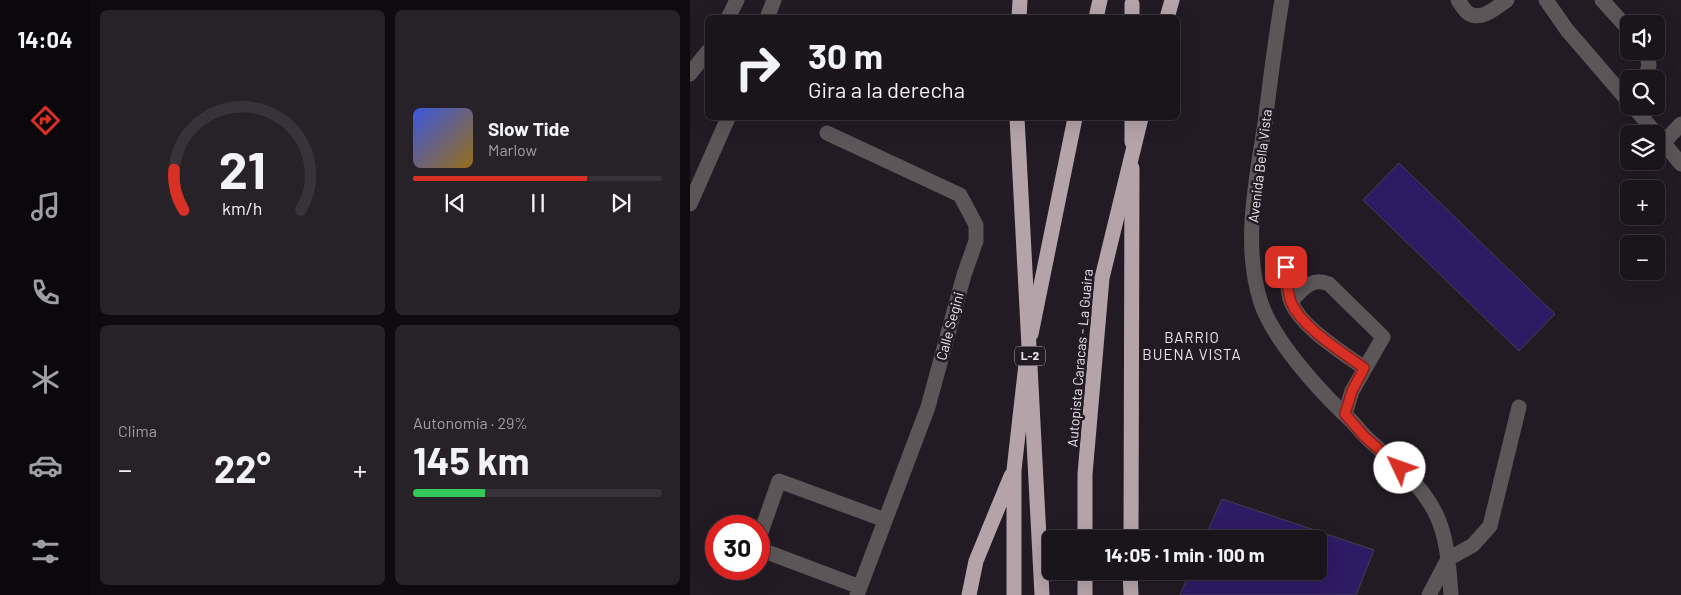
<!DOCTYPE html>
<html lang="es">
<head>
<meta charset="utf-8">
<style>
	body { margin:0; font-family:Barlow,sans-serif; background:#272128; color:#f1f3f6; height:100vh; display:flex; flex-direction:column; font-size:19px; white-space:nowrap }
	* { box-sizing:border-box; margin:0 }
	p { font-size:16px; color:#9f9ea3 }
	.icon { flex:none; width:28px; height:28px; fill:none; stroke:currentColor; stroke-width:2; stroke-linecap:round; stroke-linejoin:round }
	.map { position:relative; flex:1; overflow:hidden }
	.details { display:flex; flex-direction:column; gap:10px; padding:10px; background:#0e0b0f; width:600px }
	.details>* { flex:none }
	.guide { position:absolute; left:15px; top:15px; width:475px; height:105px; border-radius:8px; box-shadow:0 5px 20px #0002,0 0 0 1px #38333a; background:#1a141b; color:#f1f3f6; overflow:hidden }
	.fabs { position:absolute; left:930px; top:15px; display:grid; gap:10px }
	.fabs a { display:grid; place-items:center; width:45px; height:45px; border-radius:8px; background:#1a141b; box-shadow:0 5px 20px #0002,0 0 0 1px #38333a; font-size:25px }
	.speed { position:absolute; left:15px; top:515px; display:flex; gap:10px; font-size:25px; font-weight:700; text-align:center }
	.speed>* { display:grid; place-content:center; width:65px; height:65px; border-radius:50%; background:#1a141b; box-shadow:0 5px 20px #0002,0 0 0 1px #38333a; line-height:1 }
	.speed .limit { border:8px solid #d22; background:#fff; color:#111 }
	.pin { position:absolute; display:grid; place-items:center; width:42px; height:42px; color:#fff; margin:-21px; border-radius:10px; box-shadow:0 2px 8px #0006 }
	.me { position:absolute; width:55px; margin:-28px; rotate:312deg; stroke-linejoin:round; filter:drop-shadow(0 0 4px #0008) }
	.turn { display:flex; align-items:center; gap:18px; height:105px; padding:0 20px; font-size:22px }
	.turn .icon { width:65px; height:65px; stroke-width:2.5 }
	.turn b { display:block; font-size:35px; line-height:42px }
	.big { font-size:38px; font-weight:700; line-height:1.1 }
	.details .widget { flex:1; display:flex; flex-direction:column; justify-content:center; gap:8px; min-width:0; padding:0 18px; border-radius:8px; background:#272128 }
	.details .dial { align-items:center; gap:0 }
	.dial svg { height:130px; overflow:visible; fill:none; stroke:#38333a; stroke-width:7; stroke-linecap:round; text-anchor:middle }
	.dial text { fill:#f1f3f6; stroke:none }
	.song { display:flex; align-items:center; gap:15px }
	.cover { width:60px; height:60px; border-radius:8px; background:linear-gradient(135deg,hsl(230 70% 55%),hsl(40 70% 35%)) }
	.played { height:5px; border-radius:2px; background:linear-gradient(90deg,#d93025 70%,#38333a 70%) }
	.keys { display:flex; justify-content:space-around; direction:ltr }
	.heat { display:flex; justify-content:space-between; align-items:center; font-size:28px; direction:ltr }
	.charge { height:8px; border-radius:4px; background:linear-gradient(90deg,#34c759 29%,#38333a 0) }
	.details .tiles { flex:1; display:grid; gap:10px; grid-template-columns:repeat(2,1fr) }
	.trip { position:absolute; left:352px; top:530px; width:285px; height:50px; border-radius:8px; background:#1a141b; box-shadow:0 5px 20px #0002,0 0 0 1px #38333a; font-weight:700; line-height:50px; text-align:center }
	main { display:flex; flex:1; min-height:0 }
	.tab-bar { display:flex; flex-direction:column; width:90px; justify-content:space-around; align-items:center; background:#0a080b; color:#9f9ea3 }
	.tab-bar .icon { width:35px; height:35px }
	.tab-bar .selected { color:#d93025 }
	.tab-bar b { font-size:22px; color:#f1f3f6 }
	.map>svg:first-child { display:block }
	.building { fill:#2f1a64; stroke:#42414d }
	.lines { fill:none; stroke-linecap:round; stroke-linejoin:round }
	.minor { stroke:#5c5658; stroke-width:15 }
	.highway { stroke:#b4a4a9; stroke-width:15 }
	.highway-bridge { stroke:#b4a4a9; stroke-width:15 }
	.route-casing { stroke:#8d1f18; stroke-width:12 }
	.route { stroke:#d93025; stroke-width:9 }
	.labels { text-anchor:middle; stroke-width:5; stroke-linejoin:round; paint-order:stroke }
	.shield { fill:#231b24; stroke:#afa8b0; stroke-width:1 }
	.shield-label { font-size:12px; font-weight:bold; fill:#ebe5ec }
	.street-label { font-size:14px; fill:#ebe5ec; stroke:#231b24 }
	.neighbourhood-label { font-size:15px; letter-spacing:1px; fill:#ebe5ec; stroke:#231b24 }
</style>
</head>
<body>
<main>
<nav class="tab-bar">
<b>14:04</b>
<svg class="icon selected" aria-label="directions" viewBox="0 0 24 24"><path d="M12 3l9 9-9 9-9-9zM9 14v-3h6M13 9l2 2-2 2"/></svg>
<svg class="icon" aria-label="music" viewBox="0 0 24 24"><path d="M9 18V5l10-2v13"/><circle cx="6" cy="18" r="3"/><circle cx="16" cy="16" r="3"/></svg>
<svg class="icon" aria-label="phone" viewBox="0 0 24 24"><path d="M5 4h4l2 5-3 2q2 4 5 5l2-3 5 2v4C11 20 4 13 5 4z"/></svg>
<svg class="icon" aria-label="climate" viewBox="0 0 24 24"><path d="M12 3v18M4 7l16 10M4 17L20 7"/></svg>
<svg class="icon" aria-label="car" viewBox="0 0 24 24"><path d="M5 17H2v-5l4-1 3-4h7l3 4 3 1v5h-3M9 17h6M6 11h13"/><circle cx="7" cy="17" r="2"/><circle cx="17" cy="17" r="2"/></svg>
<svg class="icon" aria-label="filters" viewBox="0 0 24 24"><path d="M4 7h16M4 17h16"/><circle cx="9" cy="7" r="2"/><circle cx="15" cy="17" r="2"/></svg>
</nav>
<section class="details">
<div class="tiles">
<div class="widget dial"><svg viewBox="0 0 100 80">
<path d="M14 69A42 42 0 1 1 86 69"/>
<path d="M14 69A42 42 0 0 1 8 44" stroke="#d93025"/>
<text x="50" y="56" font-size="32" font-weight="700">21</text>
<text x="50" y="72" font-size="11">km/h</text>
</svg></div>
<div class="widget">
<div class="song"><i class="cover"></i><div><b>Slow Tide</b><p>Marlow</p></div></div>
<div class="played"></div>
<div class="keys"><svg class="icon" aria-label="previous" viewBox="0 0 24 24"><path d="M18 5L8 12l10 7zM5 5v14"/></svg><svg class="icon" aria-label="pause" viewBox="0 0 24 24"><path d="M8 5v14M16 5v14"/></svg><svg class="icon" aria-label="next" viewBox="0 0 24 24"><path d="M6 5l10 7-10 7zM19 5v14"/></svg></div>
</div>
<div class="widget"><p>Clima</p>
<div class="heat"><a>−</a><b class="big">22°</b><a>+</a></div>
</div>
<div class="widget"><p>Autonomía · 29%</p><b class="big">145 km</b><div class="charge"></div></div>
</div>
</section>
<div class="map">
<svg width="991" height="595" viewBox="0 0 991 595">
	<rect width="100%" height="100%" fill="#231b24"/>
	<path class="building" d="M 709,163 L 865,314 L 829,351 L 673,200 Z
		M 532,499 L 684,550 L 666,595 L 490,595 L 500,571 L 629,571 L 629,539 L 514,539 Z"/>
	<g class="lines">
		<path class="minor" d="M 592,0 C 585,41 580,82 575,123 C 566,182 552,245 571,303 C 583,339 627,388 654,414 C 663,421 669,431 678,439 C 704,463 735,486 749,521 C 758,544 759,570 761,595
			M 768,0 C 771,4 774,10 778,13 C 791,22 807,7 817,0
			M 856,0 L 877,30 L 939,102
			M 912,0 L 939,30
			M 38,18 L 47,0
			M 77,18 L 84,0
			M 0,74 L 18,51
			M 955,79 L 959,65 L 956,51
			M 943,106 L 991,164
			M 137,133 L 270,195 L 286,225 L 286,241 L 274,275 L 238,407 L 167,595
			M 974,142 L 991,124
			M 0,204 L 38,118
			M 596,267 C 598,277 597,292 601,302 C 612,328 652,352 674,368
			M 601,301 C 612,290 622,276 639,284 L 693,337 L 662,391 L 655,414
			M 69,538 L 89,481 L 195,520
			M 69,549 L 170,587
			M 758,559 L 783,545 L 800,526 L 829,407
			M 739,595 L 758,559"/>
		<path class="highway" d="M 329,18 L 330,0
			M 406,18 L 410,0
			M 442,18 L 442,4
			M 477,18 L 482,0
			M 442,142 L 442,118
			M 341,334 L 385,118
			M 441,539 L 442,168
			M 440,571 L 441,595
			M 279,595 L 286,561 L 321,476
			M 324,595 L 324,470 L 336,364
			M 395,595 L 395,571"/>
		<path class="highway-bridge" d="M 327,118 L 352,595
			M 395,539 L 395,474 L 412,278 L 451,118"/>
	</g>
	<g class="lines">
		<g class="route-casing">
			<path id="route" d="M 596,267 C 597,277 597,292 601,302 C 612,328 652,352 674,368 L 662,391 L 655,414 L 674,436 L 710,468"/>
		</g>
		<use href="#route" class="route"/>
	</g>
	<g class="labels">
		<rect class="shield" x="325" y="346.5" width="30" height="19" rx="4"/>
		<g class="shield-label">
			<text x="340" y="360">L-2</text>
		</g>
		<g class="street-label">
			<text transform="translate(570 166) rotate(-83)" y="5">Avenida Bella Vista</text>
			<text transform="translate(260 326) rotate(-75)" y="5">Calle Segini</text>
			<text transform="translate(390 358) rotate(-85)" y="5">Autopista Caracas - La Guaira</text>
		</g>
		<g class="neighbourhood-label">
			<text x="502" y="343">BARRIO<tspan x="502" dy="17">BUENA VISTA</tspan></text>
		</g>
	</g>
</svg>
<div class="fabs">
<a><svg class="icon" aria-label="sound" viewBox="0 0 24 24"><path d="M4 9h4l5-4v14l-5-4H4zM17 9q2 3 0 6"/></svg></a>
<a><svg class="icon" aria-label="search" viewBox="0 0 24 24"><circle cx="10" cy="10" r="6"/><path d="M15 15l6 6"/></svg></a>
<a><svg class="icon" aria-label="layers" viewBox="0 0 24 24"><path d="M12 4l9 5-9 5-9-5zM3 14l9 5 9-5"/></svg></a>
<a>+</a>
<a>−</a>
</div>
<div class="speed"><div class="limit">30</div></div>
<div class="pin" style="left:596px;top:267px;background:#d93025"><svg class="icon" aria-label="arrive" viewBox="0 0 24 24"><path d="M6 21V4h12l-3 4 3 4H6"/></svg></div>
<svg class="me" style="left:710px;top:468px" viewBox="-20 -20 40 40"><circle r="19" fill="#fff"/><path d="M0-13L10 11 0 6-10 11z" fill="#d93025"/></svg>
<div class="trip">14:05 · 1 min · 100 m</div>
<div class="guide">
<div class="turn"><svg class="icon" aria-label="right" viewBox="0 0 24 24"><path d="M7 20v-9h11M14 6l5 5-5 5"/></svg><div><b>30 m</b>Gira a la derecha</div></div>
</div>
</div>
</main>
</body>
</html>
